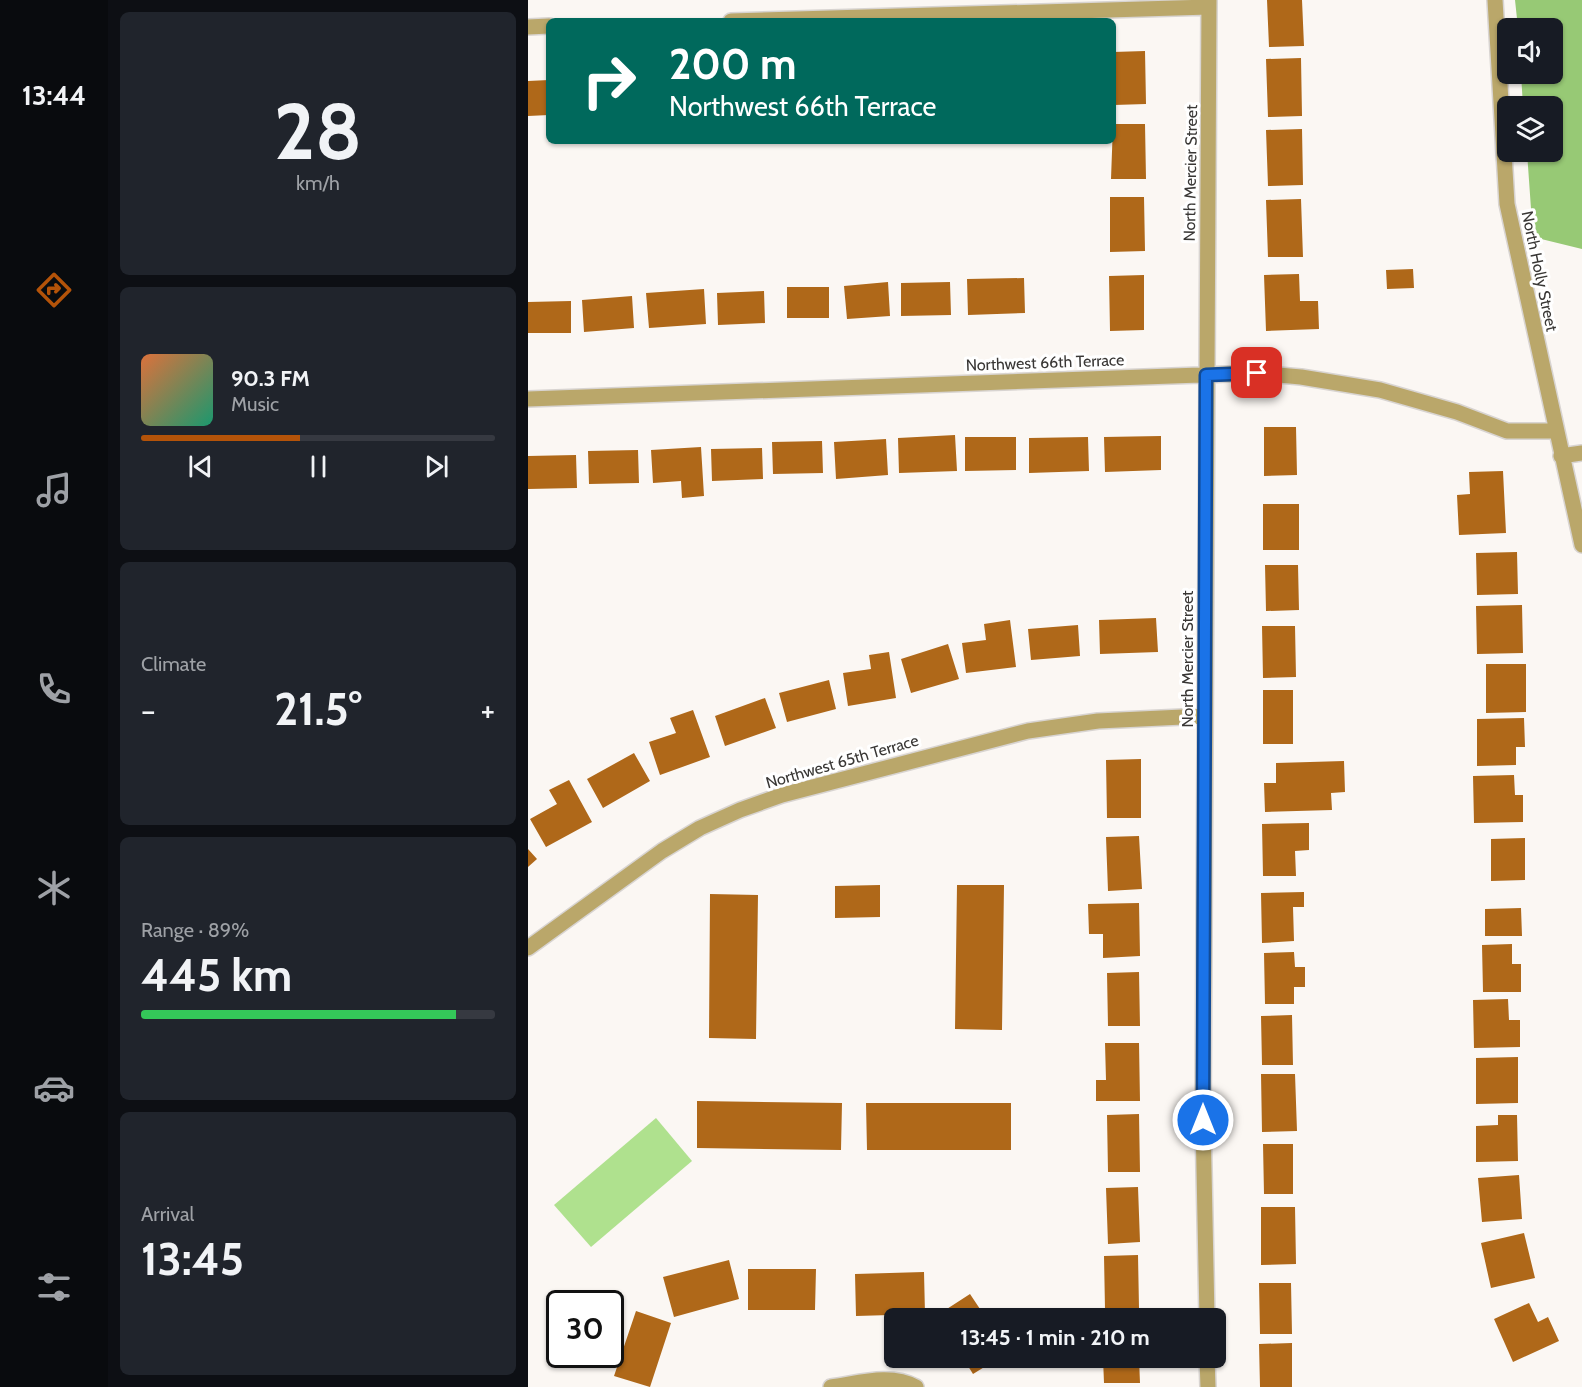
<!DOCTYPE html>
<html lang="en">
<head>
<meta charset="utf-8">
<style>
	body { margin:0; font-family:Cabin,sans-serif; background:#20242c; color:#f1f3f6; height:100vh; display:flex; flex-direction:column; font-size:22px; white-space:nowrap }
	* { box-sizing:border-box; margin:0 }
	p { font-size:20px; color:#9ea1a6 }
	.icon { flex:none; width:33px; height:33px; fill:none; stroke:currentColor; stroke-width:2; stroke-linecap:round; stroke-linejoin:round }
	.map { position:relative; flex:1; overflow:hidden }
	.panel { display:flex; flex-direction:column; gap:12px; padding:12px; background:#0d0f14; width:420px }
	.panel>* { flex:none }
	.hud { position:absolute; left:18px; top:18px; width:570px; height:126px; border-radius:9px; box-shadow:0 2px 4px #0004; background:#00695c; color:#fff; overflow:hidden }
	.tools { position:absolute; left:969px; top:18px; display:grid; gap:12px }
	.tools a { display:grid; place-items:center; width:66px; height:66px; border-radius:9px; background:#171b24; box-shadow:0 2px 4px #0004; font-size:30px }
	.speed { position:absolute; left:18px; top:1290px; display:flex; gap:12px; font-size:30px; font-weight:700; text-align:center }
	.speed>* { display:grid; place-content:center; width:78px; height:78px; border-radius:50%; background:#171b24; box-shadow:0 2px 4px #0004; line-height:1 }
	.speed .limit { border:3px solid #111; border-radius:9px; background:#fff; color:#111 }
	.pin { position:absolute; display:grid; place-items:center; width:51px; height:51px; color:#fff; margin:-26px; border-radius:12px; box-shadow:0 3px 9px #0006 }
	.me { position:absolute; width:66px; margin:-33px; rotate:0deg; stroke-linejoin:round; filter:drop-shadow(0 0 4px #0008) }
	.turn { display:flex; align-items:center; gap:21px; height:126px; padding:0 24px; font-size:27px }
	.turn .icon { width:78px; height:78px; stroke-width:2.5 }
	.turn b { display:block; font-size:42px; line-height:51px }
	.big { font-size:45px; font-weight:800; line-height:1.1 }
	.panel .tile { flex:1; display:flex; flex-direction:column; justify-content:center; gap:9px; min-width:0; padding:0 21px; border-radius:9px; background:#20242c }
	.panel .dial { align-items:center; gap:0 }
	.dial b { font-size:78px; line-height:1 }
	.song { display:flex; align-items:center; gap:18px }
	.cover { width:72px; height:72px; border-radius:9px; background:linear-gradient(135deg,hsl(20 70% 55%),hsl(160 70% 35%)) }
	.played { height:6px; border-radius:3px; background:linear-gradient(90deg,#b45309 45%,#363941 45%) }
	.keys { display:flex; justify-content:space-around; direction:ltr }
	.heat { display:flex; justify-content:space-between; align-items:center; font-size:33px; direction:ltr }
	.charge { height:9px; border-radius:4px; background:linear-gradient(90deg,#34c759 89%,#363941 0) }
	.trip { position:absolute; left:356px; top:1308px; width:342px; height:60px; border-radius:9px; background:#171b24; box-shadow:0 2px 4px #0004; font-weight:800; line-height:60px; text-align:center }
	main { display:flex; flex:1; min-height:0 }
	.tab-bar { display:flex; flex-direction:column; width:108px; justify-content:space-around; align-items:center; background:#090b0e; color:#9ea1a6 }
	.tab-bar .icon { width:42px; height:42px }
	.tab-bar .on { color:#b45309 }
	.tab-bar b { font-size:27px; color:#f1f3f6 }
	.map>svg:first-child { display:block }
	.green { fill:#afe18e }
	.forest { fill:#97c975 }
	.building { fill:#af6819 }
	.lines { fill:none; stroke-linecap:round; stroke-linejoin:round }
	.minor-casing { stroke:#d8d4d1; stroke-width:18 }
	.minor { stroke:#baa76a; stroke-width:15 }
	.route-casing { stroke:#114b97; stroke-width:15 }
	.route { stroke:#1a73e8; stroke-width:10 }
	.labels { text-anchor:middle; stroke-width:6; stroke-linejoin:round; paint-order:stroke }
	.street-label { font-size:16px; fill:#393735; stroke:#fff }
</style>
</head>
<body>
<main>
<nav class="tab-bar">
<b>13:44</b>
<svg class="icon on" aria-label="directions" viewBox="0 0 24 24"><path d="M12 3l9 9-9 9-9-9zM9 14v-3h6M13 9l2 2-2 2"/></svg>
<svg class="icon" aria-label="music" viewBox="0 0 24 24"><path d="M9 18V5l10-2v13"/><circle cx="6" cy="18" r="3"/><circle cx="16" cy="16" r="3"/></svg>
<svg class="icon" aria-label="phone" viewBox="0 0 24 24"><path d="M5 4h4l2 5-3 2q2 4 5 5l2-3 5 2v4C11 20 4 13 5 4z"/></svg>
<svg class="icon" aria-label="climate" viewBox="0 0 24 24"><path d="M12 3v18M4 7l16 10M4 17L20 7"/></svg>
<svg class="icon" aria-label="car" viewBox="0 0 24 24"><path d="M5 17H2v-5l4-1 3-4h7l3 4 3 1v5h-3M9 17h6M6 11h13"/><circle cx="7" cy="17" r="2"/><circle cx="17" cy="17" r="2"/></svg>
<svg class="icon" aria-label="filters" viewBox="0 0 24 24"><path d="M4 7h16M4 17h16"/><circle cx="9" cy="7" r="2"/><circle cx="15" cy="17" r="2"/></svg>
</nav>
<section class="panel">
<div class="tile dial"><b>28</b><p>km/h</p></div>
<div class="tile">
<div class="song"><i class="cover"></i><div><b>90.3 FM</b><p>Music</p></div></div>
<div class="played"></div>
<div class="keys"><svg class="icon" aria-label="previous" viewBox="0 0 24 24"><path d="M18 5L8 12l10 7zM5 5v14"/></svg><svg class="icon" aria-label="pause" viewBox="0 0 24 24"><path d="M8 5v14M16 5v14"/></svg><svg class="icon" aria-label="next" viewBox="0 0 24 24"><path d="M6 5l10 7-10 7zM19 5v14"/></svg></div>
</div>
<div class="tile"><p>Climate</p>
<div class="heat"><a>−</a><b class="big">21.5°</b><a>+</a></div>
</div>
<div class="tile"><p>Range · 89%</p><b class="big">445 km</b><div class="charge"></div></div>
<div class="tile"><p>Arrival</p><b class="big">13:45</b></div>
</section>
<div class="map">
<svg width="1054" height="1387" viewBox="0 0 1054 1387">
	<rect width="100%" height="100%" fill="#fbf7f3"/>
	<path class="green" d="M 128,1118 L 164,1161 L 63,1247 L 26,1205 Z"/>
	<path class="forest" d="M 987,0 L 1054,0 L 1054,249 L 1005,237 L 999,152 L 1024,152 L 1024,106 L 995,106 L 993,74 L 1024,74 L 1024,28 L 990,28 Z"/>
	<path class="building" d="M 739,0 L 774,0 L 776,46 L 741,47 Z
		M 617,51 L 618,104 L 586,105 L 585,52 Z
		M 773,58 L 774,116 L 740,117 L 738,59 Z
		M 21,80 L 21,115 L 0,116 L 0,81 Z
		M 585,124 L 617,124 L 618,179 L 583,179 Z
		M 774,129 L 775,185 L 740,186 L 738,130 Z
		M 582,197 L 616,197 L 617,251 L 582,252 Z
		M 773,199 L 775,257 L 740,257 L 738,200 Z
		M 885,269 L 886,288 L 859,289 L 858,270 Z
		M 771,274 L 772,301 L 790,301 L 791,329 L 738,331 L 736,275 Z
		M 616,275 L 616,330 L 582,331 L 581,276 Z
		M 496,278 L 497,313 L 440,315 L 439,279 Z
		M 360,282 L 362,316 L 319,319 L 316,286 Z
		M 422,282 L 423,315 L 373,316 L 373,283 Z
		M 259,287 L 301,287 L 301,318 L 259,318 Z
		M 176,289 L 178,324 L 121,328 L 118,293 Z
		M 236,291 L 237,323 L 190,325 L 189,293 Z
		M 104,296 L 106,328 L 56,332 L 54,300 Z
		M 43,301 L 43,333 L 0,333 L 0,302 Z
		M 736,427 L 768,427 L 769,475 L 736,476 Z
		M 427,435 L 429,471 L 371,473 L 370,438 Z
		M 633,436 L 633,470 L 577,472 L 576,437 Z
		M 437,437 L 488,437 L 488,470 L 437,471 Z
		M 560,437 L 561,471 L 501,473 L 501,438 Z
		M 358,439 L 360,475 L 308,479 L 306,442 Z
		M 294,441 L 295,473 L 245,474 L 244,442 Z
		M 173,447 L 176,496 L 154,498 L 153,481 L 125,483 L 123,450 Z
		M 234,448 L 235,479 L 184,481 L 183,449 Z
		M 110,450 L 111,483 L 61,484 L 60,451 Z
		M 48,455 L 49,488 L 0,489 L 0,456 Z
		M 975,471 L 978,533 L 931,535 L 929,495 L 942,494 L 941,472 Z
		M 735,504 L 771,504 L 771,550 L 735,550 Z
		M 989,552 L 990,594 L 949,595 L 948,553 Z
		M 737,565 L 770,565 L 771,610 L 738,611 Z
		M 994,605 L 995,653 L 949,654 L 948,606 Z
		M 628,618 L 630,652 L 572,654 L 571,620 Z
		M 482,620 L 488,667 L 438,673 L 434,643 L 458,640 L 456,624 Z
		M 550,625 L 552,656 L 503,660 L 500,629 Z
		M 734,626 L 767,626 L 768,677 L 735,678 Z
		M 420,644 L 431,679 L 383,693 L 373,659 Z
		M 361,652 L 368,698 L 320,706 L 315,673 L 343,669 L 341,655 Z
		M 958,664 L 998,664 L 998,712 L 958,713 Z
		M 301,680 L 308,709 L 259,722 L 251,693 Z
		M 735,690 L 765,690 L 765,744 L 735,744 Z
		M 237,698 L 248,728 L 197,746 L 187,716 Z
		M 165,710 L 182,757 L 132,775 L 121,742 L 148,733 L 142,718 Z
		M 996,718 L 997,747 L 988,747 L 988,765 L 949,766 L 949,719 Z
		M 106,753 L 122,781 L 75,808 L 59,779 Z
		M 613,759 L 613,818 L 579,818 L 578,760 Z
		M 816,761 L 817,792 L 803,793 L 804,810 L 737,812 L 736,783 L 748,783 L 748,763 Z
		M 986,775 L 987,795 L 995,795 L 995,822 L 946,823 L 945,776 Z
		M 41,780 L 64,822 L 18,847 L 2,819 L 29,804 L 21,790 Z
		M 781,823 L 781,850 L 767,851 L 768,876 L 735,876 L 734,824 Z
		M 611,836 L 614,889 L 580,891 L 578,837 Z
		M 997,838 L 997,880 L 963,881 L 963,839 Z
		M 0,849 L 9,859 L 0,867 Z
		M 352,885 L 352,917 L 307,918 L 307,886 Z
		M 429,885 L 476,885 L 474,1030 L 427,1029 Z
		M 776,892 L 776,907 L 765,907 L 766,941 L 734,943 L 733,893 Z
		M 182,894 L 230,895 L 228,1039 L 181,1038 Z
		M 611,903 L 612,956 L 575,958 L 575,934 L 561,934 L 560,904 Z
		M 993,908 L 994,936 L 957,936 L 957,909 Z
		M 984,944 L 984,964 L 993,964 L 993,992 L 955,992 L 954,945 Z
		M 766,952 L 767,967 L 777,967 L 777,987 L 766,987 L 766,1004 L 737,1004 L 736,953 Z
		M 611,972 L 612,1026 L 580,1026 L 579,973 Z
		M 980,999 L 981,1020 L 992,1020 L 992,1047 L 946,1048 L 945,1000 Z
		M 764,1015 L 765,1065 L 734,1065 L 733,1016 Z
		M 577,1043 L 611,1043 L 612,1101 L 568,1101 L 568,1080 L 578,1080 Z
		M 990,1057 L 990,1103 L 948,1104 L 948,1058 Z
		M 733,1074 L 767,1074 L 769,1131 L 734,1132 Z
		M 169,1101 L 314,1103 L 313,1150 L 169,1148 Z
		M 338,1103 L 483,1103 L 483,1150 L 339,1150 Z
		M 611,1114 L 612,1172 L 580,1172 L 579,1115 Z
		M 970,1115 L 989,1115 L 990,1161 L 948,1162 L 948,1126 L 970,1125 Z
		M 735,1144 L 765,1144 L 765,1194 L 736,1194 Z
		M 991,1175 L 994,1219 L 954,1222 L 950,1178 Z
		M 610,1187 L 612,1242 L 580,1244 L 578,1188 Z
		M 733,1207 L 767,1207 L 768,1264 L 733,1265 Z
		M 996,1233 L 1007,1278 L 963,1288 L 953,1243 Z
		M 610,1255 L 611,1308 L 577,1309 L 576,1256 Z
		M 201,1260 L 211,1299 L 146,1317 L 135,1277 Z
		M 220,1269 L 288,1269 L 287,1310 L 220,1310 Z
		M 396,1272 L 397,1314 L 328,1316 L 327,1274 Z
		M 731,1283 L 763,1283 L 764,1334 L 732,1334 Z
		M 442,1294 L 458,1318 L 410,1318 L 408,1316 Z
		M 1001,1303 L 1010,1322 L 1020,1317 L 1031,1341 L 985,1362 L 966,1319 Z
		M 108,1311 L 143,1323 L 122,1387 L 86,1376 Z
		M 764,1343 L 764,1387 L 732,1387 L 731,1344 Z
		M 435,1358 L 471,1358 L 445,1374 Z
		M 575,1358 L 611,1358 L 612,1383 L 576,1383 Z"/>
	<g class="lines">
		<g class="minor-casing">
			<path id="minor" d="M 967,0 L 979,204 L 1054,545
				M 203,21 L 681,7
				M 0,27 L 21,26
				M 0,399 L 729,373 L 773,377 L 852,390 L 929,412 L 979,431 L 1027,431
				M 1033,456 L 1054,453
				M 0,948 L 134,851 L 172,828 L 212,810 L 254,795 L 500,731 L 570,721 L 676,716
				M 679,1318 L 675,1120 L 681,0
				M 679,1358 L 680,1387
				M 303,1387 C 332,1383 362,1373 388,1387"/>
		</g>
		<use href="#minor" class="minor"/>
	</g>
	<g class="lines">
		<g class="route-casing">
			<path id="route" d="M 675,1120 L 678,375 L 729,373"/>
		</g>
		<use href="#route" class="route"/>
	</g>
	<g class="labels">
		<g class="street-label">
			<text transform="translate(662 173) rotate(-89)" y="6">North Mercier Street</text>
			<text transform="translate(1012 271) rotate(78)" y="6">North Holly Street</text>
			<text transform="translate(517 362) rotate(-2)" y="6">Northwest 66th Terrace</text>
			<text transform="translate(659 659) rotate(-90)" y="6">North Mercier Street</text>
			<text transform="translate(314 761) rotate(-16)" y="6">Northwest 65th Terrace</text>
		</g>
	</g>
</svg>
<div class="tools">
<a><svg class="icon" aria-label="sound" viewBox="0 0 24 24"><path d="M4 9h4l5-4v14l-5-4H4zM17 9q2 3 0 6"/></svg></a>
<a><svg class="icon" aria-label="layers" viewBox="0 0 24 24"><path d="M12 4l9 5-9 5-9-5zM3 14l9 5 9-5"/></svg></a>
</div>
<div class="speed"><div class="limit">30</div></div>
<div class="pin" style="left:729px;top:373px;background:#d93025"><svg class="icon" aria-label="arrive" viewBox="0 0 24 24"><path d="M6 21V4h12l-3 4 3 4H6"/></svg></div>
<svg class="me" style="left:675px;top:1120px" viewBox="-20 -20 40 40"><circle r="17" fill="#1a73e8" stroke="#fff" stroke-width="3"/><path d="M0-11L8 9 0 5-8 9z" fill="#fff"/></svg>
<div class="trip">13:45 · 1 min · 210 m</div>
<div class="hud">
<div class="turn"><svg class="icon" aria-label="right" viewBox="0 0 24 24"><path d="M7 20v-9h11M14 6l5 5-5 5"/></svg><div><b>200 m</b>Northwest 66th Terrace</div></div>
</div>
</div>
</main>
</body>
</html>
